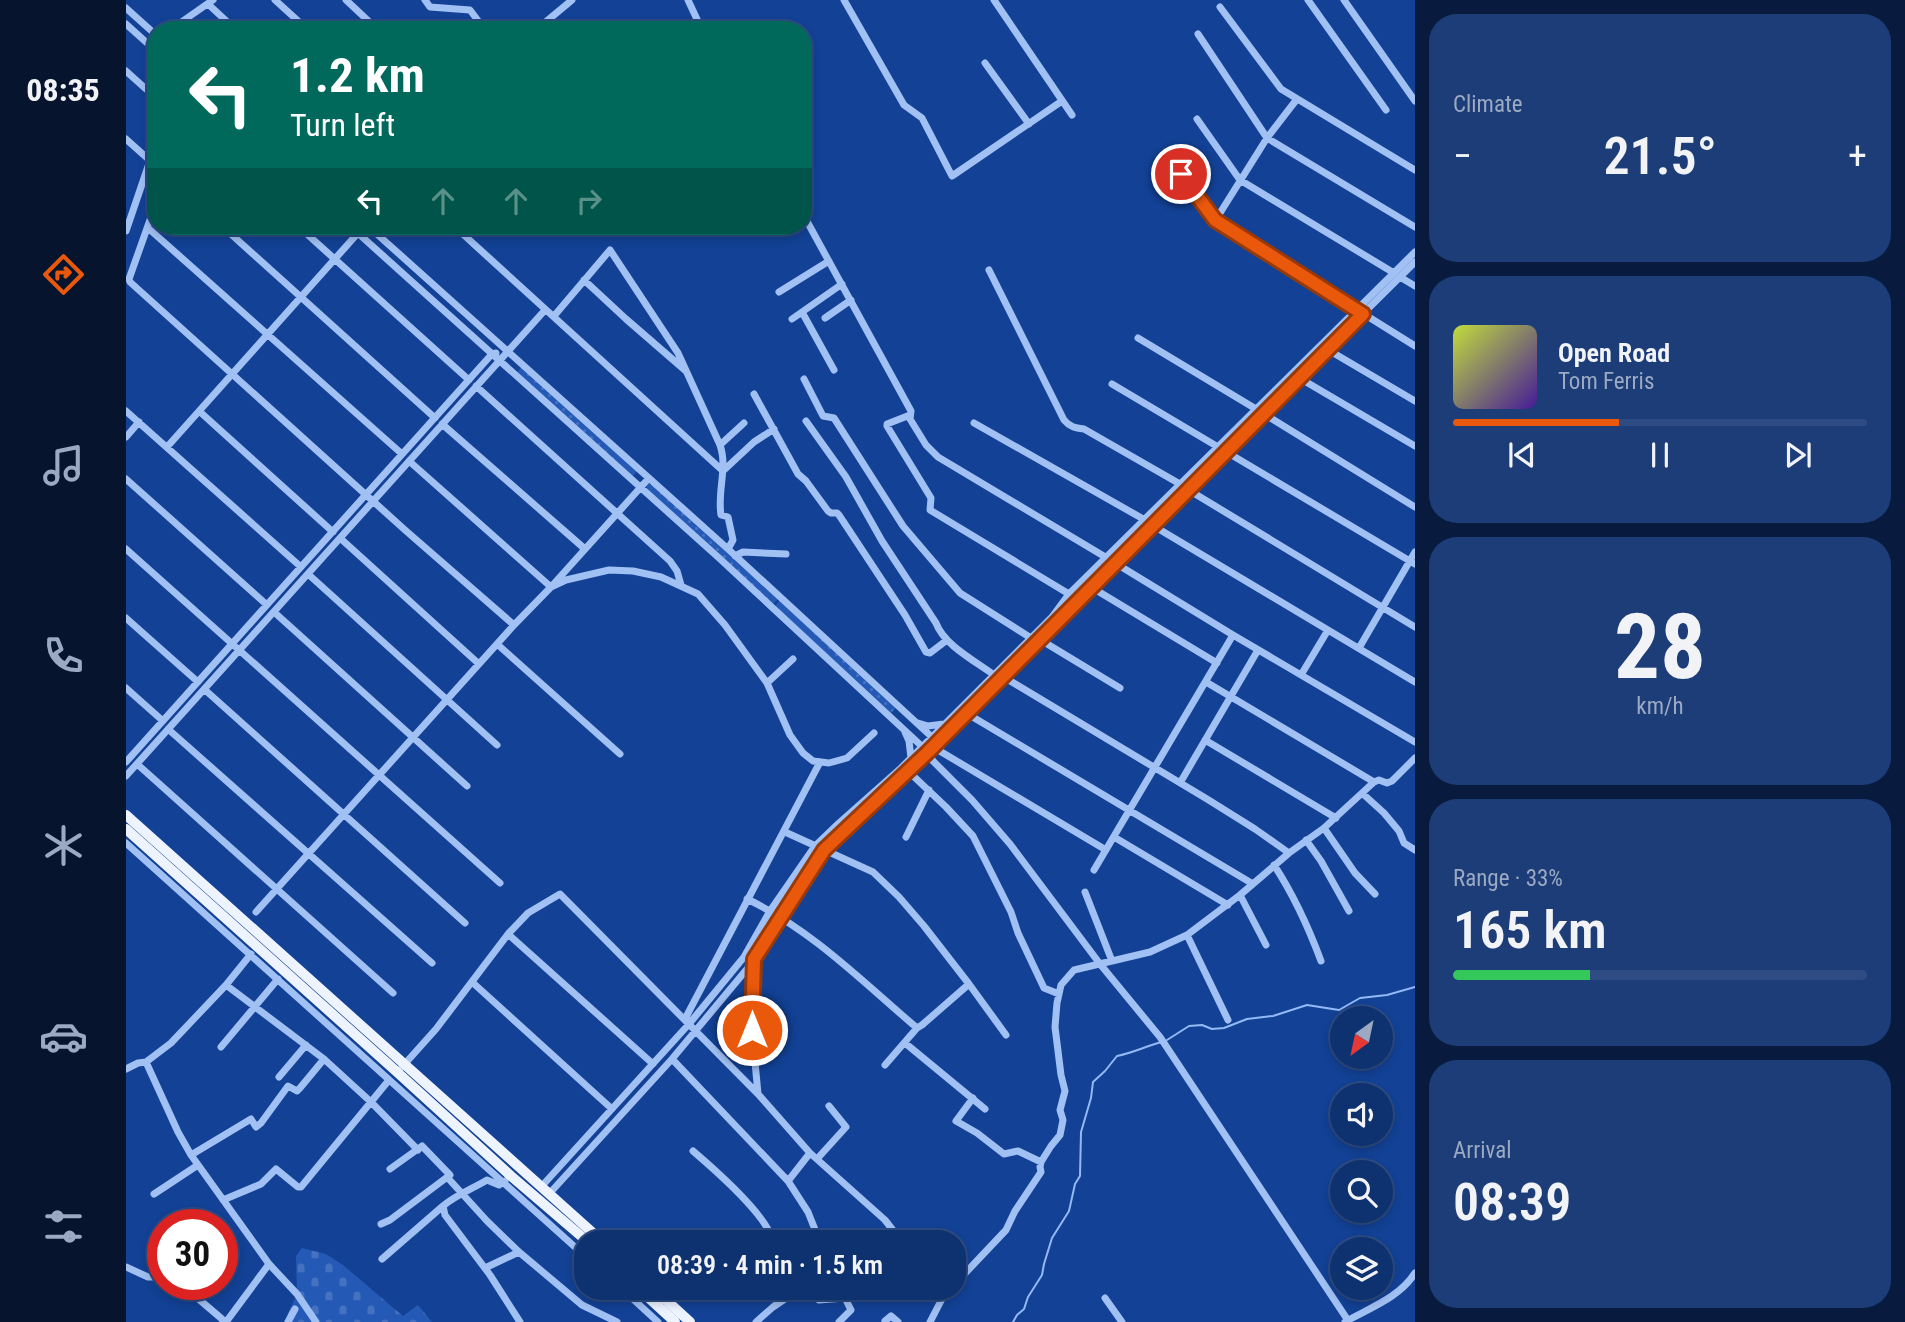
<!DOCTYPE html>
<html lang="en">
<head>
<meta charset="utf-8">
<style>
	body { margin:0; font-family:"Roboto Condensed",sans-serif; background:#1c3d78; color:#f1f3f6; height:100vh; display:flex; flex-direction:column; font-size:26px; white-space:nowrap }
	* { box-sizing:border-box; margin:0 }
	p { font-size:23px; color:#9ba9c3 }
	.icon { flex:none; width:38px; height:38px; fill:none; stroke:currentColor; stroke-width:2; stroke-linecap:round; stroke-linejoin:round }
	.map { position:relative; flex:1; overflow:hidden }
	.details { display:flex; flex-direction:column; gap:14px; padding:14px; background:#081b3e; width:490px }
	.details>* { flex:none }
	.hud { position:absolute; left:21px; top:21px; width:665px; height:214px; border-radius:28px; box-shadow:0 4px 10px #0003,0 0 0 2px #2e4c83; background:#00695c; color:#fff; overflow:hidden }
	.needle { width:46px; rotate:213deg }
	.buttons { position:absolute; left:1204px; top:1006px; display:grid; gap:14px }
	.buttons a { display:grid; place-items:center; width:63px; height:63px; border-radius:50%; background:#0e3170; box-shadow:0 4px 10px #0003,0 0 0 2px #2e4c83; font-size:35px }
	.speed { position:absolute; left:21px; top:1209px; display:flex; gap:14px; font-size:35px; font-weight:700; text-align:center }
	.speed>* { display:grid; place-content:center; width:91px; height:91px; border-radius:50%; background:#0e3170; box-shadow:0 4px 10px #0003,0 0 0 2px #2e4c83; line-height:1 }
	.speed .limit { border:10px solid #d22; background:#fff; color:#111 }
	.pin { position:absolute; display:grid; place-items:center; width:60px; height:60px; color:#fff; margin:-30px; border:4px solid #fff; border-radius:50%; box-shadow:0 2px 7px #0007 }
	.me { position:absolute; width:77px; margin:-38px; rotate:0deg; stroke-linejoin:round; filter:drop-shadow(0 0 5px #0008) }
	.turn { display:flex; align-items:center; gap:24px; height:147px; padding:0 28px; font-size:32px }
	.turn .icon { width:91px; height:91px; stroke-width:2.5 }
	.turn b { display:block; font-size:49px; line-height:60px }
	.lanes { display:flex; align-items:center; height:66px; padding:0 28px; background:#0003; justify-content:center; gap:35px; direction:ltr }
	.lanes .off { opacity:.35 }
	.big { font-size:52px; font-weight:600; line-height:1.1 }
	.details .widget { flex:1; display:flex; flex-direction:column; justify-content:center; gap:10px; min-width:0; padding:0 24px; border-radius:28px; background:#1c3d78 }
	.details .dial { align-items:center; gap:0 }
	.dial b { font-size:91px; line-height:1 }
	.song { display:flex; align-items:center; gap:21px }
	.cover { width:84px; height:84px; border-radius:10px; background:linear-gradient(135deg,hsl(70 70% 55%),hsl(260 70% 35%)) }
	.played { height:7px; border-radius:4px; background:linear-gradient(90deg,#ea580c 40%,#2e4c83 40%) }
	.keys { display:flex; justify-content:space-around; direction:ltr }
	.heat { display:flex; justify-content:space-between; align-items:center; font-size:38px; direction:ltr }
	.charge { height:10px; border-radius:5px; background:linear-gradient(90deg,#34c759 33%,#2e4c83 0) }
	.trip { position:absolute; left:448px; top:1230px; width:392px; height:70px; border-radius:28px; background:#0e3170; box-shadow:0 4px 10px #0003,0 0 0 2px #2e4c83; font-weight:600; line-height:70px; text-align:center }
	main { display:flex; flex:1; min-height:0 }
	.dock { display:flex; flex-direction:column; width:126px; justify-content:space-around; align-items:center; background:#06142d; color:#9ba9c3 }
	.dock .icon { width:49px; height:49px }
	.dock .on { color:#ea580c }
	.dock b { font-size:32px; color:#f1f3f6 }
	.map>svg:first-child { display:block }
	.grass { fill:url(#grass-dots) }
	.cemetery { fill:url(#cemetery-stones) }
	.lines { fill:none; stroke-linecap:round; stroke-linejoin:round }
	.stream { stroke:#93b9f6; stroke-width:2 }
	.minor { stroke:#a1c0f3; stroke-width:7 }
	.major { stroke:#edf3ff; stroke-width:10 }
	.route-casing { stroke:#983908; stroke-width:18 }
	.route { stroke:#ea580c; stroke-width:12 }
</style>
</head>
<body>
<main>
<nav class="dock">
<b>08:35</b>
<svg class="icon on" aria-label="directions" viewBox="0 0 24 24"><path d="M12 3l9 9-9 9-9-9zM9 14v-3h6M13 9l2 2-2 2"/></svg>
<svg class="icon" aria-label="music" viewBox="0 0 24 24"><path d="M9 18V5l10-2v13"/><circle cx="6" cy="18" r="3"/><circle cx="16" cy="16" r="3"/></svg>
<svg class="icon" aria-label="phone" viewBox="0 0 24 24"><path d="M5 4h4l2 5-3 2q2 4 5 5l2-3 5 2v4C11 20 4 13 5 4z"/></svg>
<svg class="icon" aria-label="climate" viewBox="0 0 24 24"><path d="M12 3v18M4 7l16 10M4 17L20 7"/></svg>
<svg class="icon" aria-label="car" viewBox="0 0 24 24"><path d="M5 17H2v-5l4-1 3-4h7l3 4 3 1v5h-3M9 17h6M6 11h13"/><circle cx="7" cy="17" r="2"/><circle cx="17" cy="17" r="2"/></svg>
<svg class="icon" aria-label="filters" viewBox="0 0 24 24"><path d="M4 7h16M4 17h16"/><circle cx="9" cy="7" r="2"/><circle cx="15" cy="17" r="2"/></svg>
</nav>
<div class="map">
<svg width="1289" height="1322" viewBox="0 0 1289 1322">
	<defs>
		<pattern id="grass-dots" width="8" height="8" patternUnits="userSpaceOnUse" patternTransform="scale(1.75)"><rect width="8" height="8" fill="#2459b5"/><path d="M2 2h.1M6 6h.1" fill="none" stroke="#4572c0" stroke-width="1.8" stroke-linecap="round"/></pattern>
		<pattern id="cemetery-stones" width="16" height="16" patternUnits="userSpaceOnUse" patternTransform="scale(1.75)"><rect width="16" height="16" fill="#2459b5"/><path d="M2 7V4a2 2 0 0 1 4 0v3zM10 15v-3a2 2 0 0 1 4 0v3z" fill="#4572c0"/></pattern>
	</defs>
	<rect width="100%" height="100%" fill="#124195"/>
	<path class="grass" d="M 396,367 L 511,471 L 506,477 L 391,372 Z
		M 522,484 L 525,484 L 652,599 L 647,604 L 520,489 Z
		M 654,600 L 770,708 L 765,713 L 649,606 Z"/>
	<path class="cemetery" d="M 176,1248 L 200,1254 L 217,1265 L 277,1316 L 292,1305 L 306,1322 L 158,1322 L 171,1294 L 170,1256 Z"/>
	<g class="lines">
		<path class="stream" d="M 1041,1040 L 1063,1026 L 1076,1025 L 1086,1029 L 1098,1028 L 1121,1019 L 1147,1016 L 1181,1005 L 1213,1010 L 1234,998 L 1261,995 L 1289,987
			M 887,1322 L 891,1315 L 898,1309 L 902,1297 L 916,1275 L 918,1264 L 926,1238 L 943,1211 L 949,1184 L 954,1176 L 955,1132 L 965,1098 L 967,1082 L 979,1071 L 991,1056 C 1007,1053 1020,1046 1036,1042"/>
		<path class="minor" d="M 149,0 L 182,30
			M 220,0 L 252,30
			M 299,0 L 304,7 L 344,10 L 359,30
			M 562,0 L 576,30
			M 718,0 L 778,105 L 796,118 L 826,176 L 936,101
			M 868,0 L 946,115
			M 1182,0 L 1260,110
			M 1218,0 L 1289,101
			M 82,4 L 110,30
			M 1094,7 L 1155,89 L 1289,170
			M 0,8 L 30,35
			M 0,24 L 30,51
			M 44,30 L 87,0
			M 410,30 L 446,0
			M 1072,34 L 1141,138 L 1289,227
			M 859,63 L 903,124
			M 0,71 L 30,98
			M 1071,119 L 1114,180 L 1268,273
			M 0,139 L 30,166
			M 1055,174 L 1089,221 L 1289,346
			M 30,203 L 3,279 L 4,282 L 279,530 L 388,625
			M 677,214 L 785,411 L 784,419 L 800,445 L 812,457 L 981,558
			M 1089,221 L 1141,138 L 1171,99
			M 96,226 L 309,418
			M 172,226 L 343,380
			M 224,226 L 593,558 L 802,752 L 807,761 L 846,800 L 884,844 L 974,964 L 1034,1037 L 1223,1322
			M 242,226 L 602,549 L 807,738
			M 328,226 L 597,471
			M 399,226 L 401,228
			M 22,228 L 276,454
			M 0,231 L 30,143
			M 863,270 L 938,420 C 944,427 949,428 958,429 L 1054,484
			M 1274,277 L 1289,286
			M 458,280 L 500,319 L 560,371
			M 653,292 L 703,261
			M 676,312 L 708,370
			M 428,316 L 484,250 L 552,353 L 594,445 C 602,468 591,491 595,515 L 602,517 L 607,540 L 602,549
			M 699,318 L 725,300
			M 666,319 L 716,284
			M 1012,338 L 1130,409 L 1289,507
			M 1199,348 L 1289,401
			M 1170,376 L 1289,446
			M 678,379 L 697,416 L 708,418 L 777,526 L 834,593 L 905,638
			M 986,384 L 1289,564
			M 350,386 L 544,561 L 551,571 L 555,585
			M 628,394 L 672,474 L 680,481 L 702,511 L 705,513 L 711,513 L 713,515 L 779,615 L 800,652 L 804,653 L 821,640
			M 0,411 L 175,567
			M 73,411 L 207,532
			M 784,415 L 761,424 L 761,426 L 805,498 L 804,510 L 943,594
			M 680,421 L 720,477 L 756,541 L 810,623 C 818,645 849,661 868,675
			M 848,423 L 1019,520
			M 316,424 L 459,549
			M 0,437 L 13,422
			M 594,445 L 618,423
			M 41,447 L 232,233
			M 283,461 L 425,587 L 523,478
			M 598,470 L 628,442 L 648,429
			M 0,479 L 141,605
			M 1061,489 L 1289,627
			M 1026,525 L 1289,682
			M 214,538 L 353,664
			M 0,549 L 374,883
			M 609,556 L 617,552 L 660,554
			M 989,563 L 1107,635 L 1289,742
			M 182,574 L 371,745
			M 965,587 L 1091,663
			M 148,612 L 341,786
			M 0,618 L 72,682
			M 913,639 L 994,688
			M 371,644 L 494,754
			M 1233,648 L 1289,552
			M 1175,675 L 1202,630
			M 876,676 L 1081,799 L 1129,829 L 1163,853
			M 1080,682 L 1248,782
			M 641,683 L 667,659
			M 0,688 L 37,721
			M 78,689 L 339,923
			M 840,713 L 1127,884
			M 792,723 L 802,726 L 818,724
			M 42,729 L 306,963
			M 779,732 L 783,741 L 785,758
			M 1079,740 L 1210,818
			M 807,747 L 980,850
			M 0,762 L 366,354 L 370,353
			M 11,764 L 267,993
			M 782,771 L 820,807 L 847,836 L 885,912 L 892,933 L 918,988 L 933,994
			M 0,776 L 419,310
			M 1054,783 L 1132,650
			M 1236,793 L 1258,813 L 1273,831 L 1278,843 L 1289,850
			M 1198,828 L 1229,873 L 1249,894
			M 659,832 L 747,872 L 773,897 L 798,926 L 843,984 L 880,1035
			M 780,837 L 803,790
			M 988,837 L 1102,905
			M 1180,840 L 1195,861 L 1223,911
			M 0,843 L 460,1257
			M 1148,865 C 1169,897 1182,926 1195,961
			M 968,870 L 1107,635
			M 959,892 L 986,961
			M 1114,895 L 1140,945
			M 621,899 C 686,930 737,982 791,1028 L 796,1025 L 843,984
			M 130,912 L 388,625 L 425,587 L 440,580 L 483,570 L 507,571 L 535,577 L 572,594 L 599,625 L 641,683 L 664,735 L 677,753 L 687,761 L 703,763 L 721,758 L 748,733
			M 382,934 L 527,1064
			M 1061,935 L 1102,1020
			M 628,960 L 626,1030 L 632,1094 L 684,1153 L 759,1220 L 776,1242
			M 346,982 L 486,1109
			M 100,985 L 125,954
			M 559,1019 L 694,762
			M 779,1043 L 859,1109
			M 95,1047 L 152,979
			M 546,1059 L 662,1181 L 682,1212 L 694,1242
			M 20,1062 L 45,1043 L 100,985 L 198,1059 L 245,1102 L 292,1150
			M 759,1065 L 791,1028
			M 276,1067 L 310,1029 L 382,934 L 402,913 L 434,894 L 632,1094
			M 0,1069 L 12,1063 L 20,1062 L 52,1132 L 65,1155 L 143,1264 L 171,1294 L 190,1322
			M 153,1077 L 180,1045
			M 847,1098 L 830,1121 L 851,1133 L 878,1154 L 892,1151 L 915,1162
			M 567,1151 C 588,1169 643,1217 647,1242
			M 65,1155 L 125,1119 L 130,1127 L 135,1123 L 162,1086 L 171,1091 L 174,1088 L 198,1059
			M 691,1159 L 720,1127 L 703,1106
			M 321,1177 L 361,1221 L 393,1252 L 456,1305 L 491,1322
			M 379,1181 L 373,1185 L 361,1180 C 346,1189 330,1195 317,1206 L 319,1215 L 364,1275 L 394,1322
			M 662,1181 L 684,1153
			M 415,1187 L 563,1024 L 618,957 L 644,911 L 689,846 L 713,823 L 775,768 L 926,617 L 943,594 L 1289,252
			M 28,1194 L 72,1165
			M 423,1194 L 546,1059 L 626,963 L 698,850 L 802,752 L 1137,413 L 1289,262
			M 97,1200 L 135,1184 L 150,1169 L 172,1187 L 175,1187 L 263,1080
			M 255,1224 L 264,1220 L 324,1175 L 296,1146 L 264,1169
			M 256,1259 L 317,1206
			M 0,1267 L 22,1277 L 37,1277
			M 359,1268 L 393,1252
			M 55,1284 L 96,1319 L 97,1322
			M 828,1285 L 880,1230 L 889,1211 L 915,1172 L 914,1167 L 915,1162 L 925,1146 L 934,1135 L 937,1120 L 934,1110 L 939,1091 L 935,1075 L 929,1027 L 931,1003 L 935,985 L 948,970 L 1024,952 L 1061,935 L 1114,895 L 1163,853 L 1198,828 L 1248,782 L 1253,780 L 1261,783 L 1266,781 L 1289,758
			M 495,1288 L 532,1322
			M 679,1288 L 693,1300 L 719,1298 L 747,1288
			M 979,1298 L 996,1322
			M 759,1321 L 765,1316 L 772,1322
			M 100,1322 L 143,1264
			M 162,1322 L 169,1309
			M 630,1322 L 647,1307 L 675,1288
			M 713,1322 L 725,1310 L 719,1298
			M 804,1322 L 819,1293 L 824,1288
			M 1219,1322 C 1243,1308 1273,1298 1289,1273"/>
		<path class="major" d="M 0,815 L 477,1242
			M 0,829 L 271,1072 L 385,1176 L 462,1242
			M 512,1288 L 549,1322
			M 527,1288 L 564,1322"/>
	</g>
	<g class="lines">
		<g class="route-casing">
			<path id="route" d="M 626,1030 L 628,959 L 698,850 L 802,752 L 1237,314 L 1089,220 L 1055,174"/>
		</g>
		<use href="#route" class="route"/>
	</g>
</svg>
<div class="buttons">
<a><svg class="needle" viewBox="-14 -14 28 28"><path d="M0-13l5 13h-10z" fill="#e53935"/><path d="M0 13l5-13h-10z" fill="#9ba9c3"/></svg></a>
<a><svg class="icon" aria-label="sound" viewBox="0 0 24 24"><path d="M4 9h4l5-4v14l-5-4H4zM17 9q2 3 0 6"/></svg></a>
<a><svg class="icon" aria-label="search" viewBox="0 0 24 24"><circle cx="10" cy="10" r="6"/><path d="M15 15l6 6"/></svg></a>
<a><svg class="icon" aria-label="layers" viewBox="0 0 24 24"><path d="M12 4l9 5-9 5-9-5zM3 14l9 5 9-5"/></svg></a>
</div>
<div class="speed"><div class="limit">30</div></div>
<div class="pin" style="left:1055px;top:174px;background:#d93025"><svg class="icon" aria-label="arrive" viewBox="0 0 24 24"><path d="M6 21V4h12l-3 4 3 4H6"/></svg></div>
<svg class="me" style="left:626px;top:1030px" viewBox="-20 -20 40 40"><circle r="17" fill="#ea580c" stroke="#fff" stroke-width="3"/><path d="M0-11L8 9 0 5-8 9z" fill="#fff"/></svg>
<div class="trip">08:39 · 4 min · 1.5 km</div>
<div class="hud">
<div class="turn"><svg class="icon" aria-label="left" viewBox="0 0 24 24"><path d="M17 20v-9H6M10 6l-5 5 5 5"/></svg><div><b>1.2 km</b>Turn left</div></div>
<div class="lanes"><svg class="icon" aria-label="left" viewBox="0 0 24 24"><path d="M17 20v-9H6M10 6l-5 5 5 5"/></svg><svg class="icon off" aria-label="ahead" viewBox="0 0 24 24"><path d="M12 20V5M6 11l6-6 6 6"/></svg><svg class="icon off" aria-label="ahead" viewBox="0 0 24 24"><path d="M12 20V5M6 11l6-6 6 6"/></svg><svg class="icon off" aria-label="right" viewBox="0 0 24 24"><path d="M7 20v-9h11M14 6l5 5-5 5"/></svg></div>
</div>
</div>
<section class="details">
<div class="widget"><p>Climate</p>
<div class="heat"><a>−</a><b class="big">21.5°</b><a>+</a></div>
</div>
<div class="widget">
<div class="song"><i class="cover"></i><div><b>Open Road</b><p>Tom Ferris</p></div></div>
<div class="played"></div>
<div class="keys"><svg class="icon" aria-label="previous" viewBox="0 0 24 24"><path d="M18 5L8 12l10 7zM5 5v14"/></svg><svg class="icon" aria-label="pause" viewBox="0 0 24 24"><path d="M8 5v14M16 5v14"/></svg><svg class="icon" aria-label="next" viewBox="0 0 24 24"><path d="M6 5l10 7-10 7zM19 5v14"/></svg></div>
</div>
<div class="widget dial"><b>28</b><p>km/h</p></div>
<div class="widget"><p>Range · 33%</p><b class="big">165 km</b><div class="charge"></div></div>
<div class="widget"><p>Arrival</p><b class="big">08:39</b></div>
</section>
</main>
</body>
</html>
